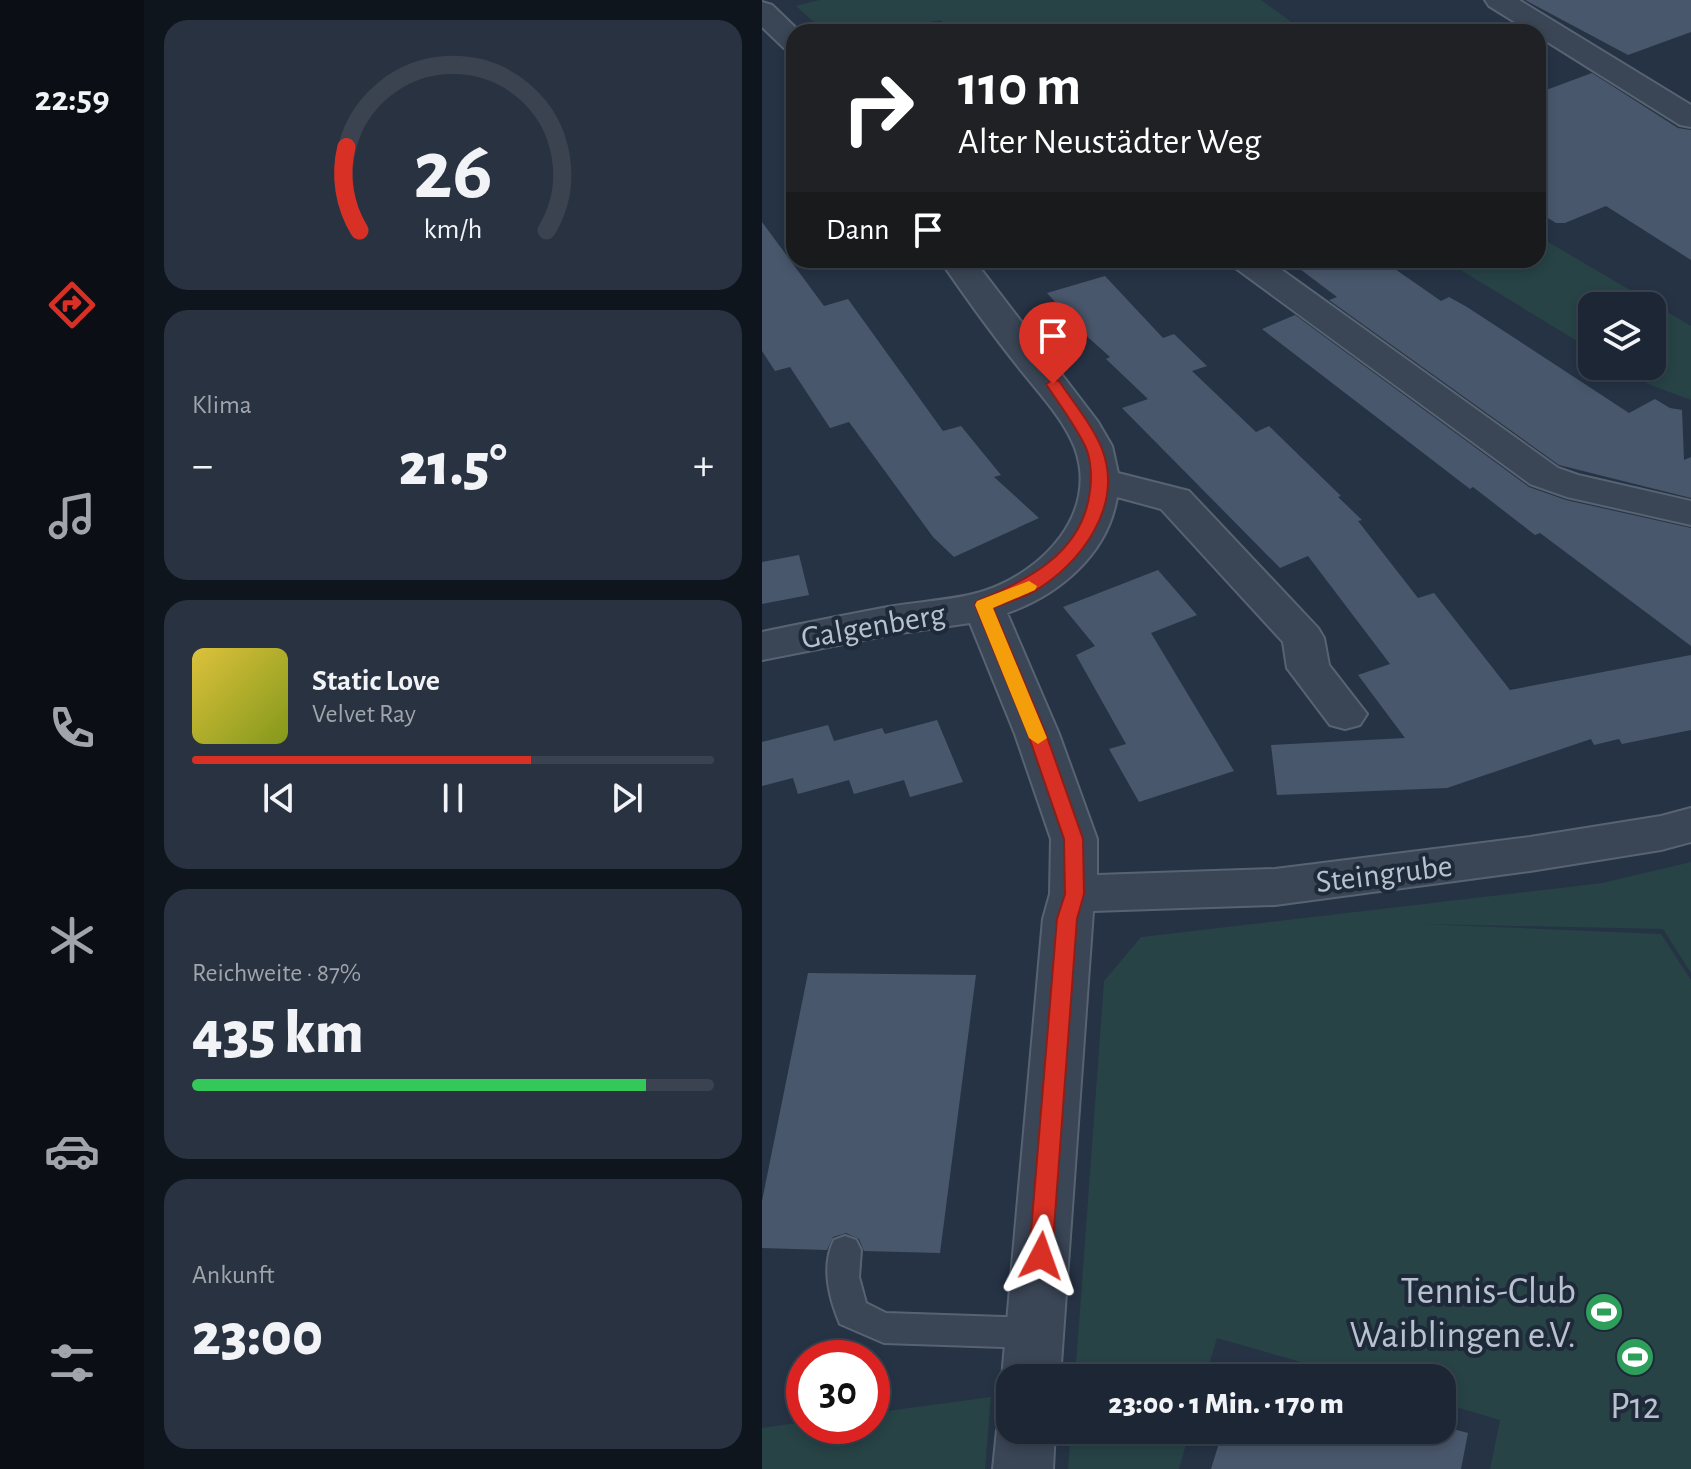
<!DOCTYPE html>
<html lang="de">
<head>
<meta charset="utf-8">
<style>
	body { margin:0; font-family:"Alegreya Sans",sans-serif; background:#293240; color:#f1f3f6; height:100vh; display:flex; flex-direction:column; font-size:30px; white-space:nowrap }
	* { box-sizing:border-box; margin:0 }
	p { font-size:26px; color:#a0a5ac }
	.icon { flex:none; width:44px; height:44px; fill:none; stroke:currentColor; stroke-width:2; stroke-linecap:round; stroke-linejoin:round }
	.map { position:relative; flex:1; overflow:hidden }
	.side { display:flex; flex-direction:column; gap:20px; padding:20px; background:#0f151d; width:618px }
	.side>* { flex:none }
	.hud { position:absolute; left:24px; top:24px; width:760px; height:244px; border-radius:24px; box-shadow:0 4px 12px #0003,0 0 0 2px #3a434f; background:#202124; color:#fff; overflow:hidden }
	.controls { position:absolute; left:816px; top:292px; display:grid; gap:16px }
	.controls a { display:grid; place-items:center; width:88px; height:88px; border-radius:16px; background:#1c2634; box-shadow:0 4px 12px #0003,0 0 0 2px #3a434f; font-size:40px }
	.speed { position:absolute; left:24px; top:1340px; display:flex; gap:16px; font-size:40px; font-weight:700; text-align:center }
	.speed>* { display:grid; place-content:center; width:104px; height:104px; border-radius:50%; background:#1c2634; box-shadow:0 4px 12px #0003,0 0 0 2px #3a434f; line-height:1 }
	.speed .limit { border:12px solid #d22; background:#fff; color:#111 }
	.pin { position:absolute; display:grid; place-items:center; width:68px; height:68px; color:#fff; margin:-82px -34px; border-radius:50% 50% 50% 0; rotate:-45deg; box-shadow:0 0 8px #0007 }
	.pin .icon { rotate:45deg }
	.me { position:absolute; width:88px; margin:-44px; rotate:4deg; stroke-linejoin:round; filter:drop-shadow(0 0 6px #0008) }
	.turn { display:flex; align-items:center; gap:28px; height:168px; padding:0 40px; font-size:36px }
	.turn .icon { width:104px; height:104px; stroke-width:2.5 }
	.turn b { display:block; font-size:56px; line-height:68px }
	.then { display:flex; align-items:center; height:76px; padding:0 40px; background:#0003; gap:16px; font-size:30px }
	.big { font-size:60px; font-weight:800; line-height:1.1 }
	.side .card { flex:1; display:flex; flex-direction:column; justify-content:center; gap:12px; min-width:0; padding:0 28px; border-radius:24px; background:#293240 }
	.side .dial { align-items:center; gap:0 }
	.dial svg { height:208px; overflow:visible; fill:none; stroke:#3a434f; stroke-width:7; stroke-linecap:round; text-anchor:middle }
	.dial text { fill:#f1f3f6; stroke:none }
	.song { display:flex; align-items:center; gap:24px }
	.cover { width:96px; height:96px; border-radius:12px; background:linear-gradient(135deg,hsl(50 70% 55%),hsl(70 70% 35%)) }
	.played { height:8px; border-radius:4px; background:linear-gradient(90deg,#d93025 65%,#3a434f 65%) }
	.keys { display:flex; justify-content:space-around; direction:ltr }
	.heat { display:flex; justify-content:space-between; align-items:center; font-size:44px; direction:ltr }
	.charge { height:12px; border-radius:6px; background:linear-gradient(90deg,#34c759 87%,#3a434f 0) }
	.trip { position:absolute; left:234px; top:1364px; width:460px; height:80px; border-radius:24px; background:#1c2634; box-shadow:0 4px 12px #0003,0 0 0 2px #3a434f; font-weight:800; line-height:80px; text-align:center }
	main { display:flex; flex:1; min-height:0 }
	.tabs { display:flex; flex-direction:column; width:144px; justify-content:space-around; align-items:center; background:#0b0f15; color:#a0a5ac }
	.tabs .icon { width:56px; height:56px }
	.tabs .selected { color:#d93025 }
	.tabs b { font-size:36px; color:#f1f3f6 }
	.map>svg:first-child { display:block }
	.green { fill:#274346 }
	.building { fill:#49576c }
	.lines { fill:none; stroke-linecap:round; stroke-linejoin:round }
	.lane-casing { stroke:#586372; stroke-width:4 }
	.street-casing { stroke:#586372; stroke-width:4 }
	.lane { fill:#3a4555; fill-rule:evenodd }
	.street { fill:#3a4555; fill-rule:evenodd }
	.route { fill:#d93025; stroke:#8d1f18; stroke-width:2 }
	.slow { fill:#f59e0b }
	.labels { text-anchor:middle; stroke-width:8; stroke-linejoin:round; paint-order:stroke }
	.street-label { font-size:32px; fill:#b8c1ce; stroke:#1e2a3a }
	.near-poi-label { font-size:38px; fill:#b8c1ce; stroke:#1e2a3a; text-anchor:end }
</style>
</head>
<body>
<main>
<nav class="tabs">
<b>22:59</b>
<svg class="icon selected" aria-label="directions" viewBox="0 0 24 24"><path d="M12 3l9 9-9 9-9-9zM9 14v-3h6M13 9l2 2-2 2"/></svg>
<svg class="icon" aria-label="music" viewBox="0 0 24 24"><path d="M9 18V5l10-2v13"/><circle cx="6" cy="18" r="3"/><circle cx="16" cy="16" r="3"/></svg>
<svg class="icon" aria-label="phone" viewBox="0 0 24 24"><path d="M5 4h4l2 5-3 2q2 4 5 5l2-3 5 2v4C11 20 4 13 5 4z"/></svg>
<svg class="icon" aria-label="climate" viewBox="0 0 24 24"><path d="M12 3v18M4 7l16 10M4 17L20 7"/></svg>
<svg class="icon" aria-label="car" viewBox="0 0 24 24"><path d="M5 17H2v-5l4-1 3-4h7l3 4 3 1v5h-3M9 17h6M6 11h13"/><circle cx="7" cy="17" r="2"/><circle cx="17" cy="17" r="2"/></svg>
<svg class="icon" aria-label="filters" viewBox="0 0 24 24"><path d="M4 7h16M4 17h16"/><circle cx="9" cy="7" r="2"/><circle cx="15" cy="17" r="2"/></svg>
</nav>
<section class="side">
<div class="card dial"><svg viewBox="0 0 100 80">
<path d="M14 69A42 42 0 1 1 86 69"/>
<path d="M14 69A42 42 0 0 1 9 37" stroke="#d93025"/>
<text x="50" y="56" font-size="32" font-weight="700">26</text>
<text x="50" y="72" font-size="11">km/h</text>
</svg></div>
<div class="card"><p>Klima</p>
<div class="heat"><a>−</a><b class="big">21.5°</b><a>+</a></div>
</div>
<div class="card">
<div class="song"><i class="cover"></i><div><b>Static Love</b><p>Velvet Ray</p></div></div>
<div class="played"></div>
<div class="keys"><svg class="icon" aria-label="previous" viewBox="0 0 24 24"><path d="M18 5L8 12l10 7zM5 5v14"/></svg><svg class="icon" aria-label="pause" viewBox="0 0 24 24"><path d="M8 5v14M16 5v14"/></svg><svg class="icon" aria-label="next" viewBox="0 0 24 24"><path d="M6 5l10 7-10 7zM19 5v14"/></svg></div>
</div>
<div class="card"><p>Reichweite · 87%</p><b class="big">435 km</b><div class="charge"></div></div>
<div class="card"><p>Ankunft</p><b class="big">23:00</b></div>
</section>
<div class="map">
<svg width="929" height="1469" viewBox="0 0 929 1469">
	<rect width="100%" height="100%" fill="#253345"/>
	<path class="green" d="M 57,0 L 499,0 L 543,32 L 191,32 L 178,20 L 123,32 L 63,32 L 34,6 Z
		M 776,236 L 929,326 L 929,400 L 886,384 L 856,366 L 890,366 L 890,306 L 830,306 L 830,350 L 682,260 L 776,260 Z
		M 929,862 L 929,973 L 901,929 L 660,924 L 899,934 L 929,980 L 929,1469 L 728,1469 L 738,1420 L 680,1403 L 680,1378 L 594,1378 L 455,1338 L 443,1378 L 313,1378 L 342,981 L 379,937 L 840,883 Z
		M 229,1397 L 223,1469 L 0,1469 L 0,1428 L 42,1422 L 42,1426 L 110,1426 L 110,1413 Z
		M 309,1430 L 428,1430 L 417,1469 L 306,1469 Z"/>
	<path class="building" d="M 763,0 L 929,0 L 929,32 L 866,55 Z
		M 830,73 L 916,128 L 929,130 L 929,260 L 844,206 L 803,223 L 794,223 L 776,212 L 776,93 Z
		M 0,222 L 62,306 L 86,299 L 181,431 L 199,426 L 239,475 L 232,477 L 277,518 L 192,557 L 171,537 L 87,422 L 68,428 L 28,367 L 13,371 L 0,351 Z
		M 526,260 L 620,260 L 679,301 L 687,297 L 705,307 L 867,413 L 893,399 L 908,408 L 920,410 L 922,460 L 929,457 L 929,498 L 797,465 L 567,300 L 575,297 Z
		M 343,276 L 401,338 L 412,334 L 445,366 L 430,371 L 494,432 L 507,426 L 579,496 L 576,497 L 600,520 L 596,521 L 656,598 L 672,593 L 748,690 L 929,655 L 929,730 L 860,744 L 857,739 L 832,745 L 829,739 L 685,788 L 515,795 L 509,745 L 643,738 L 596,675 L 628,664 L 546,556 L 518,568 L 360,408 L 386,399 L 344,359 L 348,357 L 318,330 L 285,293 Z
		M 533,315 L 767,487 L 804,500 L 929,528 L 929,646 L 778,533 L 773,535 L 711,487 L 708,489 L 500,329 Z
		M 37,555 L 47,595 L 0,604 L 0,562 Z
		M 396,570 L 435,615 L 389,633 L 472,771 L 377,802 L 347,749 L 364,744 L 314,655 L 333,646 L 301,607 Z
		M 175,720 L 201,782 L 148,797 L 142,780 L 92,794 L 87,780 L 36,794 L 31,778 L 0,786 L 0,742 L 66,725 L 72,741 L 120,728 L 123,734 Z
		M 46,973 L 214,975 L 178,1253 L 102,1251 L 97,1239 L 84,1233 L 71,1237 L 65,1250 L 0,1248 L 0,1201 Z
		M 680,1426 L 706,1433 L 699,1469 L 449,1469 L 461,1430 L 680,1430 Z"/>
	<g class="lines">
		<g class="lane-casing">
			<path id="lane" d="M 83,1236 L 94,1240 L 99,1250 L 97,1277 L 104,1303 L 124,1313 L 272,1318 L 284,1322 L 289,1333 L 284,1344 L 272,1348 L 122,1343 L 78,1324 C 67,1298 59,1266 72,1240 Z"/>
		</g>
		<g class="street-casing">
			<path id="street" d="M 723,0 L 757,0 L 929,105 L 929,127 L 918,125 L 776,36 L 776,32 L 769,32 L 727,6 Z
				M 0,2 L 10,5 L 38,32 L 32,32 L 32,51 L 22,48 L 0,27 Z
				M 178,260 L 212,260 L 336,422 L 350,446 L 356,473 L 427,491 L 556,628 L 562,638 L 567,665 L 605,714 L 598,725 L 583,729 L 568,725 L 525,668 L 521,642 L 399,509 L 355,497 C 346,554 297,595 245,613 L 297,734 L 335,839 L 335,875 L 513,869 L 768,837 L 899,816 L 929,808 L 929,842 L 899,850 L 768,871 L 513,905 L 331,911 L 298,1378 L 248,1378 L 248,1396 L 240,1378 L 281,919 L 288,894 L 289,839 L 253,734 L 208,623 L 132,634 L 0,660 L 0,632 C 42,623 84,615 126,607 C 157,601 191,601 222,591 C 280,572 337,514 313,448 C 301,417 274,390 254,364 C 227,330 202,295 178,260 Z
				M 467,260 L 506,260 L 796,468 L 816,475 L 929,501 L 929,525 L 805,497 L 768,484 L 472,267 Z
				M 248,1408 L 248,1430 L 293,1430 L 291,1469 L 231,1469 L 235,1430 L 243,1410 Z"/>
		</g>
		<use href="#lane" class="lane"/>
		<use href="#street" class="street"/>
	</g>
	<path class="route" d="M 291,380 L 297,381 C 311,402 331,426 340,449 C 362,506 319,564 271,592 C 259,598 244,603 231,608 L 284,734 L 321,839 L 322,894 L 315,919 L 290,1256 L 287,1263 L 279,1266 L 271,1263 L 267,1256 L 295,919 L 303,894 L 302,839 L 266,734 L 213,605 L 215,601 C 267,580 321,552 328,491 C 330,478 329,460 324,448 C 314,426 297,404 284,384 Z"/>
	<path class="slow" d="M 267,581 L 275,586 L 273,590 L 231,608 L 285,738 L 276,744 L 267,738 L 213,605 L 215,601 Z"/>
	<defs>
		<g id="stadium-disc" transform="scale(2)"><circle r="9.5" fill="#2e9e5b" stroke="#1e2a3a"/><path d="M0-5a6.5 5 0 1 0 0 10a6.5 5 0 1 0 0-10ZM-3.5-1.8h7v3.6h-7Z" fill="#fff"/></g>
	</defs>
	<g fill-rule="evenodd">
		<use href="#stadium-disc" x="842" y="1312"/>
		<use href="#stadium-disc" x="873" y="1357"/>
	</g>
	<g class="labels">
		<g class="street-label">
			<text transform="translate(111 625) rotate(-10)" y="11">Galgenberg</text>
			<text transform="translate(622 873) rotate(-7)" y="11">Steingrube</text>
		</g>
		<g class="near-poi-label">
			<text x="814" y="1303">Tennis-Club<tspan x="814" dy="44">Waiblingen e.V.</tspan></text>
			<text x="873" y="1418" text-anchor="middle">P12</text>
		</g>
	</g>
</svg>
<div class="controls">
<a><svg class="icon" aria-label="layers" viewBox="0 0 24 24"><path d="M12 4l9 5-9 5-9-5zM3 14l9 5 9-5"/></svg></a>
</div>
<div class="speed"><div class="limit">30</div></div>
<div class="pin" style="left:291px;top:384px;background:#d93025"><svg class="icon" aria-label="arrive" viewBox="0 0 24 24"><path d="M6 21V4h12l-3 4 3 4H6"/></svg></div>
<svg class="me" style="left:279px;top:1256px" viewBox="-20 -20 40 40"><path d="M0-17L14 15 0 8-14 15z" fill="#d93025" stroke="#fff" stroke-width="4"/></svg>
<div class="trip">23:00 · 1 Min. · 170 m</div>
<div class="hud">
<div class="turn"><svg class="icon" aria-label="right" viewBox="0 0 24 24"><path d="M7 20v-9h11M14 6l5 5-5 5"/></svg><div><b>110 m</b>Alter Neustädter Weg</div></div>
<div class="then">Dann<svg class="icon" aria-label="arrive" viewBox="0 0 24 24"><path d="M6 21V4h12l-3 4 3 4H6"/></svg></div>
</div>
</div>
</main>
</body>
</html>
